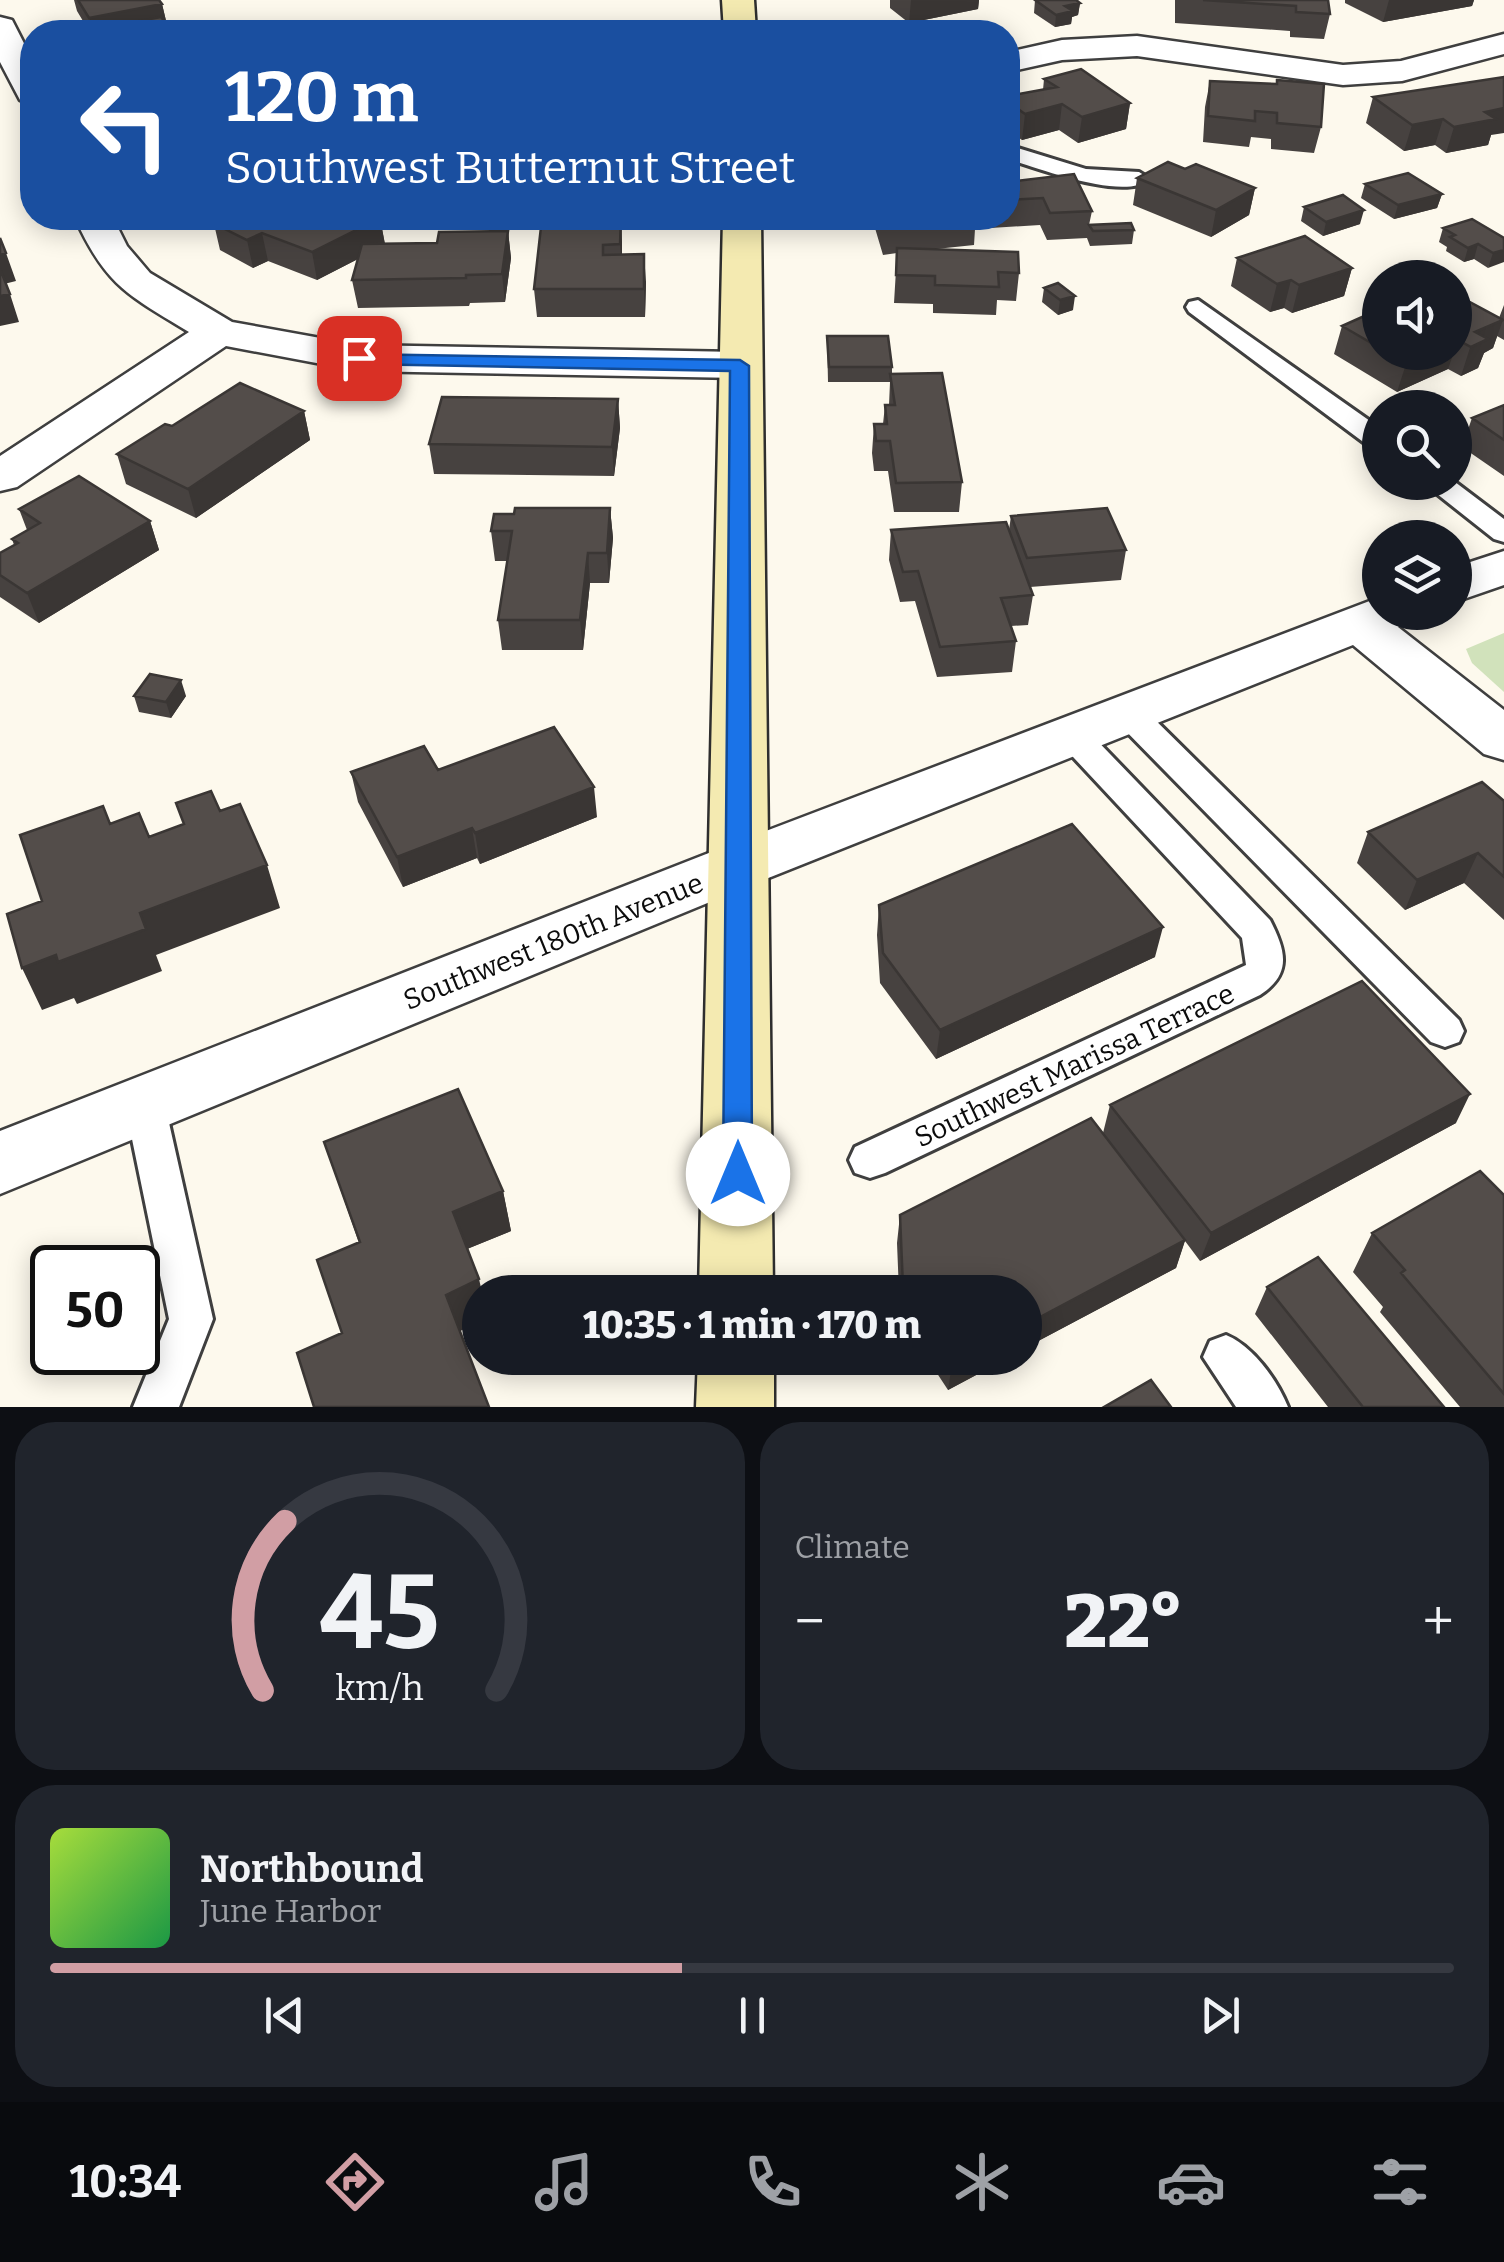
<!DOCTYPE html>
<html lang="en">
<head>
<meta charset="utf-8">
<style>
	body { margin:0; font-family:Bitter,serif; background:#20242c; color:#f1f3f6; height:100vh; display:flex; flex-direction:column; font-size:38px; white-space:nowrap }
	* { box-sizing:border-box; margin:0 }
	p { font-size:32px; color:#9ea1a6 }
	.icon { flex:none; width:55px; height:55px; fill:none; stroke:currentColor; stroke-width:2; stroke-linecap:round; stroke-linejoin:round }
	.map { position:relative; height:1407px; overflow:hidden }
	.details { display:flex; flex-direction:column; gap:15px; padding:15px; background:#0d0f14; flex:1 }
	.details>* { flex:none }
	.hud { position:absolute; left:20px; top:20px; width:1000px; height:210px; border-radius:40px; box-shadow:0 5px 25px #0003; background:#1a4fa0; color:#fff; overflow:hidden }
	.fabs { position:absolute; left:1362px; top:260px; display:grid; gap:20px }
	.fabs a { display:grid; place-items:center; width:110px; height:110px; border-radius:50%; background:#171b24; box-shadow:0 5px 25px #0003; font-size:50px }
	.speed { position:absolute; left:30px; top:1245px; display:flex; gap:20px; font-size:50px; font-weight:700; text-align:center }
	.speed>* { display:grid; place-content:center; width:130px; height:130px; border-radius:50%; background:#171b24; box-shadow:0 5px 25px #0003; line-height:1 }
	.speed .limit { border:5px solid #111; border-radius:15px; background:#fff; color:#111 }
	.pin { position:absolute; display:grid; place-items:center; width:85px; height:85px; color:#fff; margin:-42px; border-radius:20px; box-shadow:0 5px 15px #0006 }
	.me { position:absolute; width:110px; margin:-55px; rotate:0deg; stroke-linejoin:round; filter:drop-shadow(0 0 8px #0008) }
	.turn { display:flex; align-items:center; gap:35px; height:210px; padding:0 40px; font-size:45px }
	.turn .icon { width:130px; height:130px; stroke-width:2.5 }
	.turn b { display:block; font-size:70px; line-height:85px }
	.big { font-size:75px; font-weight:800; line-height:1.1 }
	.details .tile { flex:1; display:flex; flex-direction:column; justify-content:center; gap:15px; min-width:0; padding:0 35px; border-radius:40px; background:#20242c }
	.details .dial { align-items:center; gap:0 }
	.dial svg { height:260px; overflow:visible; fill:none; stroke:#363941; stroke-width:7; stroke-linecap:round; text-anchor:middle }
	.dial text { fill:#f1f3f6; stroke:none }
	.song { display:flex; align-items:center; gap:30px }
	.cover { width:120px; height:120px; border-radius:15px; background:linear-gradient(135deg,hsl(80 70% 55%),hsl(140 70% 35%)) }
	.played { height:10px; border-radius:5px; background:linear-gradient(90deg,#d19ea4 45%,#363941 45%) }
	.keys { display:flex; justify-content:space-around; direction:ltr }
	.heat { display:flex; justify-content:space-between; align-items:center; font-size:55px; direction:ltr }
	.details .tiles { flex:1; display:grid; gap:15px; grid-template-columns:1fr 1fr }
	.tile:last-child { grid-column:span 2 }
	.trip { position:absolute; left:462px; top:1275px; width:580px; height:100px; border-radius:50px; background:#171b24; box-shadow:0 5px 25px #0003; font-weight:800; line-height:100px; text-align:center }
	.menu { display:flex; height:160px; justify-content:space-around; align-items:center; background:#090b0e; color:#9ea1a6 }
	.menu .icon { width:70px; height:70px }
	.menu .current { color:#d19ea4 }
	.menu b { font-size:45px; color:#f1f3f6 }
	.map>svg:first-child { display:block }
	.green { fill:#d1e2bb }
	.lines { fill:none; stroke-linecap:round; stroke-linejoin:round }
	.service-casing { stroke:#3f3f3f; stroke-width:6 }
	.minor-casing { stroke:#3f3f3f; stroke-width:5 }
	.secondary-casing { stroke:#2e2e2e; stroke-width:5 }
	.service { fill:#fff; fill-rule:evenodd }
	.minor { fill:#fff; fill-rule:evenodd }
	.secondary { fill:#f4eab1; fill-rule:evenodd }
	.wall { fill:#474240 }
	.shaded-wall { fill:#3a3634 }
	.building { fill:#534d4a; stroke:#3a3634; stroke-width:2.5 }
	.route { fill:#1a73e8; stroke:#114b97; stroke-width:2.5 }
	.labels { text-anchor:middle; stroke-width:10; stroke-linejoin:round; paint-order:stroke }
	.street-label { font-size:28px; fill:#0c0c0c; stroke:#fff }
</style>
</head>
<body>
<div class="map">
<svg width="1504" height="1407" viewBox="0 0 1504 1407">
	<rect width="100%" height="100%" fill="#fdf9ed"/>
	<path class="green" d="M 1504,633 L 1504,692 L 1472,663 L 1466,649 Z"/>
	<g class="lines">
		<g class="service-casing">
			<path id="service" d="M 1008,145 L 1086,169 L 1139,172 L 1150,179 C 1126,202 1037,168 1008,159 Z
				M 1198,300 L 1380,428 L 1380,449 L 1370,447 L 1189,312 L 1186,307 L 1189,302 Z
				M 1422,482 L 1455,482 L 1504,519 L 1504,542 L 1494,539 Z
				M 1128,702 L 1140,705 L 1459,1020 L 1464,1031 L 1459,1042 L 1445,1047 L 1431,1042 L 1116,721 L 1112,713 L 1116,705 Z
				M 1072,723 L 1084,727 L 1270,920 C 1286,951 1292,974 1260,995 L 885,1173 L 870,1178 L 855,1173 L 849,1160 L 855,1147 L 1246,965 L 1242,938 L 1060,743 L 1055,735 L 1060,727 Z
				M 145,1088 L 159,1093 L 165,1105 L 213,1319 L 179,1407 L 133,1407 L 169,1319 L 125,1105 L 131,1093 Z
				M 1226,1335 C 1253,1346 1277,1380 1288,1407 L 1236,1407 L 1203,1357 L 1210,1341 Z"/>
		</g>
		<g class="minor-casing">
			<path id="minor" d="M 0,17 L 12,20 L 32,59 L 32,103 L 20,100 L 0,62 Z
				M 1504,34 L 1504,54 L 1402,81 L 1343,85 L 1137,56 L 1062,60 L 1008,72 L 1008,52 L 1062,40 L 1137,36 L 1343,65 L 1401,61 Z
				M 75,218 L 113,218 L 127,246 L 150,273 L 232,322 L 359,345 L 739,352 L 754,356 L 761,365 L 754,374 L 739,378 L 359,371 L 226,346 L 17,487 L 0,491 L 0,456 L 189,332 C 128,295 106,286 75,218 Z
				M 1504,551 L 1504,585 L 1455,602 L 1455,567 Z
				M 1380,597 L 1380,612 L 1413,612 L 1398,627 L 1504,710 L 1504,760 L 1484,754 L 1353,645 L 761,881 L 0,1194 L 0,1131 L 719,849 Z"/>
		</g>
		<g class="secondary-casing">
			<path id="secondary" d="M 722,0 L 754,0 L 756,32 L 724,32 Z
				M 723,218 L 761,218 L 773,1292 L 699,1292 Z
				M 698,1358 L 774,1358 L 774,1407 L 696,1407 Z"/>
		</g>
		<use href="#service" class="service"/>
		<use href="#minor" class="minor"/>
		<use href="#secondary" class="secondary"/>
	</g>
	<path class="wall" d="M 74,0 L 159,0 L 162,4 L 167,25 L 89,31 L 77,11 Z
		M 890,0 L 979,0 L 978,9 L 909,23 L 890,8 Z
		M 1035,0 L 1080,3 L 1078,15 L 1072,17 L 1071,24 L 1055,27 L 1034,13 Z
		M 1175,0 L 1328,0 L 1330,14 L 1324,39 L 1290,37 L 1290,31 L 1175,23 Z
		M 1345,0 L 1474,0 L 1472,6 L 1383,22 L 1345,3 Z
		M 1044,79 L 1130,103 L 1126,129 L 1078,143 L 1059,130 L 1022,140 L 1008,130 L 1008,96 L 1043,90 Z
		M 1277,80 L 1321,127 L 1314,153 L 1271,149 L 1271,139 L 1251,137 L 1249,147 L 1203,142 L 1205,107 L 1210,81 L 1276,84 Z
		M 1373,97 L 1491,135 L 1488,145 L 1446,153 L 1435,145 L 1404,151 L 1366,123 Z
		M 1137,178 L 1255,188 L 1249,215 L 1211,237 L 1133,205 Z
		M 1008,182 L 1092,211 L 1089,225 L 1134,230 L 1132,244 L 1090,246 L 1087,238 L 1047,240 L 1040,225 L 975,229 L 974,245 L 936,249 L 1019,273 L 1016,301 L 997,300 L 996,315 L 933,313 L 933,304 L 894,303 L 897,253 L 883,255 L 872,218 L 1008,218 Z
		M 1365,184 L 1442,194 L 1437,208 L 1394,219 L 1361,198 Z
		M 1304,207 L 1360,224 L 1323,236 L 1301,221 Z
		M 201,218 L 380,218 L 385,244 L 437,243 L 508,231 L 511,258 L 505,302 L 470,303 L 469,306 L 358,308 L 352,280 L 358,259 L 317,280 L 268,261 L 253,268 L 220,250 L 214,224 L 206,226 Z
		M 621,218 L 622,255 L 646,282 L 645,317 L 537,317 L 534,289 Z
		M 1443,228 L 1504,238 L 1488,268 L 1474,259 L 1464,262 L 1446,251 L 1447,247 L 1439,242 Z
		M 1237,258 L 1352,268 L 1344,296 L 1292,313 L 1284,308 L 1270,312 L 1231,286 Z
		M 1044,288 L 1073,310 L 1058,315 L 1042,302 Z
		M 1455,294 L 1499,318 L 1504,305 L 1504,340 L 1497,336 L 1493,348 L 1484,353 L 1478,368 L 1461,376 L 1448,369 L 1397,392 L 1334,354 L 1342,326 L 1380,309 L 1380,352 L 1455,352 Z
		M 827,336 L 892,367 L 892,374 L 962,482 L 959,512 L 894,512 L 888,471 L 874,471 L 872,453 L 874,424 L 883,424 L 885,405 L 889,405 L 890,382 L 828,382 Z
		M 618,399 L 620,428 L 614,476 L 434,474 L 429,444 Z
		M 1504,405 L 1504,476 L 1462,447 L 1472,418 Z
		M 304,411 L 310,440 L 196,518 L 126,484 L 117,454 L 172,426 Z
		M 610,508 L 613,538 L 609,583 L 590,583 L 583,650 L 502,650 L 498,620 L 507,561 L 495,561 L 491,531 L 514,514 Z
		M 19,509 L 150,521 L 159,550 L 39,623 L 0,597 L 0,553 L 14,545 L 12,539 L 27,530 Z
		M 1011,516 L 1126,550 L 1121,580 L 1030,587 L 1033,595 L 1028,625 L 1011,626 L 1016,641 L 1012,672 L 937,677 L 915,601 L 900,602 L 889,560 L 891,530 L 1009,530 Z
		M 134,696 L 186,696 L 171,718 L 139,712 Z
		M 438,770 L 597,817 L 480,864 L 477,858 L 403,887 L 358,802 L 351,772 Z
		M 1504,801 L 1504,920 L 1464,883 L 1405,910 L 1357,863 L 1368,832 Z
		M 879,905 L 1155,957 L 936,1059 L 880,983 L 877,935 Z
		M 1110,1105 L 1456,1123 L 1200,1261 L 1185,1241 L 1176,1268 L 1025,1348 L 1025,1292 L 899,1292 L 897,1243 L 900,1215 L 1103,1133 Z
		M 324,1142 L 503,1191 L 511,1231 L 467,1249 L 480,1292 L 480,1321 L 460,1331 L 342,1333 L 359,1243 Z
		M 1504,1195 L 1504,1407 L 1460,1407 L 1380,1312 L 1383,1307 L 1353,1272 L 1372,1233 Z
		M 1267,1287 L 1444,1407 L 1328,1407 L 1255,1314 Z
		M 927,1358 L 1008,1358 L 948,1390 Z"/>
	<path class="shaded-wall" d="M 911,0 L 979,0 L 978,9 L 909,23 Z
		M 1389,0 L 1474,0 L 1472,6 L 1383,22 Z
		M 1080,3 L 1078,15 L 1072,17 L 1071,24 L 1055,27 L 1056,15 L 1065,6 Z
		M 162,4 L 168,29 L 93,32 L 89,18 Z
		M 1130,103 L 1126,129 L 1078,143 L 1082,117 Z
		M 1062,104 L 1059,130 L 1022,140 L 1025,114 Z
		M 1504,108 L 1504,133 L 1491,135 L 1488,145 L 1446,153 L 1454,127 L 1485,112 Z
		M 1443,119 L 1435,145 L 1404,151 L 1412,125 Z
		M 1255,188 L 1249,215 L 1211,237 L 1216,210 Z
		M 1442,194 L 1437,208 L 1394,219 L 1398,205 Z
		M 1364,210 L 1360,224 L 1323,236 L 1326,222 Z
		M 204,218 L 243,218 L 213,223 L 214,224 L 206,226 Z
		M 380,218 L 385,245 L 317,280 L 312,252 Z
		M 621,218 L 622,242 L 622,272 L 620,244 Z
		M 508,231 L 511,258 L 505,302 L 502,274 Z
		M 262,233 L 268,261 L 253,268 L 247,240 Z
		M 1478,244 L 1474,259 L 1464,262 L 1468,248 Z
		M 1504,250 L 1504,262 L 1488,268 L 1493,253 Z
		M 6,253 L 16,281 L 4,284 L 0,271 L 0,255 Z
		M 644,254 L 646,282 L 645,317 L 644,289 Z
		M 1352,268 L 1344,296 L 1292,313 L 1299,285 Z
		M 1291,280 L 1284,308 L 1270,312 L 1277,284 Z
		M 10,294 L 19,322 L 0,326 L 0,296 Z
		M 1075,296 L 1073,310 L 1058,315 L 1060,300 Z
		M 1503,320 L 1493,348 L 1484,353 L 1478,368 L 1461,376 L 1475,332 Z
		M 1430,352 L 1454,352 L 1448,369 L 1397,392 L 1406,364 Z
		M 618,399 L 620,428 L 614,476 L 612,447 Z
		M 304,411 L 310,440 L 196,518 L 188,489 Z
		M 610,508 L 613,538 L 609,583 L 607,553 Z
		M 150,521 L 159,550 L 39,623 L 27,593 Z
		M 588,553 L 590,583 L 583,650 L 580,620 Z
		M 181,680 L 186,696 L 171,718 L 166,702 Z
		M 594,787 L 597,817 L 480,864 L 475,833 Z
		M 472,828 L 477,858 L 403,887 L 397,857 Z
		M 1478,853 L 1464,883 L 1405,910 L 1417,880 Z
		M 267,865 L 280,908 L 156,955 L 162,971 L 77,1004 L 74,998 L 42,1010 L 22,968 L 140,913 Z
		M 1163,927 L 1155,957 L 936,1059 L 940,1030 Z
		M 1470,1094 L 1456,1123 L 1200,1261 L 1211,1233 Z
		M 503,1191 L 511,1231 L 462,1251 L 453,1212 Z
		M 1185,1240 L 1176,1268 L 1025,1348 L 1025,1325 Z
		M 479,1279 L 482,1292 L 480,1292 L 480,1321 L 456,1333 L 446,1295 Z
		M 964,1358 L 1008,1358 L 948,1390 L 952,1364 Z"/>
	<path class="building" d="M 78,0 L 159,0 L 162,4 L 89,18 Z
		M 1035,0 L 1076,0 L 1080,3 L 1065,6 L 1073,11 L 1056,15 Z
		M 1203,0 L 1328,0 L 1330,14 L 1296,12 L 1296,6 Z
		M 161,17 L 173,32 L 79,32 Z
		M 1081,69 L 1130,103 L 1082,117 L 1062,104 L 1025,114 L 1008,102 L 1008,96 L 1057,87 L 1044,79 Z
		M 1504,77 L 1504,108 L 1485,112 L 1496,119 L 1454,127 L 1443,119 L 1412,125 L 1373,97 Z
		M 1277,80 L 1324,84 L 1321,127 L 1277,123 L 1277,113 L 1255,111 L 1255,121 L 1208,116 L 1210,81 L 1277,84 Z
		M 1168,162 L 1185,169 L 1196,164 L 1255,188 L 1216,210 L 1137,178 Z
		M 1408,173 L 1442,194 L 1398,205 L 1365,184 Z
		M 1074,174 L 1092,211 L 1050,213 L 1043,198 L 1008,200 L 1008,182 Z
		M 1343,195 L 1364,210 L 1326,222 L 1304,207 Z
		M 224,218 L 380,218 L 312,252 L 262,233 L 247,240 L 213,223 Z
		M 542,218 L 621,218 L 620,244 L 603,245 L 603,255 L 644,254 L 644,289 L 534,289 Z
		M 882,218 L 976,218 L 885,227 Z
		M 1472,219 L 1504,238 L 1504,250 L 1493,253 L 1478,244 L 1468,248 L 1450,237 L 1455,235 L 1443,228 Z
		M 1131,223 L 1134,230 L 1093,231 L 1089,225 Z
		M 508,231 L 502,274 L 466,275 L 466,278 L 352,280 L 362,244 L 437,243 L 439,232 Z
		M 1305,236 L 1352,268 L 1299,285 L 1291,280 L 1277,284 L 1237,258 Z
		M 0,238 L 6,253 L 0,255 Z
		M 897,248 L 1018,252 L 1019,273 L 998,272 L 999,287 L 935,285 L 935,276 L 896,275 Z
		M 0,269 L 10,294 L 0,296 Z
		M 1058,283 L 1075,296 L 1060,300 L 1044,288 Z
		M 1455,294 L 1503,320 L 1475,332 L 1488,339 L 1471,347 L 1458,340 L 1455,341 Z
		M 1380,309 L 1380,348 L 1342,326 Z
		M 827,336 L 888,336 L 892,367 L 829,367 Z
		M 1388,352 L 1430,352 L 1406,364 Z
		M 942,373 L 962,482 L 896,483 L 890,441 L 876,441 L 874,424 L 887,424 L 885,405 L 895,405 L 890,374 Z
		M 240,383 L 304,411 L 188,489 L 117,454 L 165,424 L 172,426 Z
		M 442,397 L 618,399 L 612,447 L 429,444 Z
		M 1504,405 L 1504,440 L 1472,418 Z
		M 79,476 L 150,521 L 27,593 L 0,575 L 0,553 L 18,543 L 12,539 L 40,523 L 19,509 Z
		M 515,508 L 610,508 L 607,553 L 588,553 L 580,620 L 498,620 L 512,531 L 491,531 L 494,514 L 514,514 Z
		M 1107,508 L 1126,550 L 1027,558 L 1011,516 Z
		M 1006,522 L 1033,595 L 1001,598 L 1016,641 L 940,647 L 918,571 L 903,572 L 891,530 Z
		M 150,674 L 181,680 L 166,702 L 134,696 Z
		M 554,727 L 594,787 L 475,833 L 472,828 L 397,857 L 351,772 L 424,746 L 438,770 Z
		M 1482,782 L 1504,801 L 1504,877 L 1478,853 L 1417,880 L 1368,832 Z
		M 211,791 L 220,811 L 240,804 L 267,865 L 140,913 L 146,929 L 58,962 L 56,955 L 22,968 L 7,914 L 42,901 L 20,835 L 103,806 L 110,824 L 139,813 L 149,837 L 184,824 L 176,803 Z
		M 1072,824 L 1163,927 L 940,1030 L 883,953 L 879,905 Z
		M 1362,981 L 1470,1094 L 1211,1233 L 1110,1105 Z
		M 458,1089 L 503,1191 L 453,1212 L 479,1279 L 446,1295 L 489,1407 L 314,1407 L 297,1353 L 342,1333 L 317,1260 L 360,1242 L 324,1142 Z
		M 1091,1118 L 1185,1240 L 1025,1325 L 1025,1292 L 907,1292 L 903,1287 L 900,1215 Z
		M 1480,1171 L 1504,1195 L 1504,1394 L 1401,1273 L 1405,1270 L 1372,1233 Z
		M 1318,1257 L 1444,1407 L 1363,1407 L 1267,1287 Z
		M 948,1358 L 964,1358 L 952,1364 Z
		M 1151,1380 L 1171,1407 L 1104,1407 Z"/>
	<path class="route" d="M 353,354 L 740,360 L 749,366 L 752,1174 L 748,1183 L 738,1187 L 727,1183 L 723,1174 L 730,371 L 359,364 L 350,358 Z"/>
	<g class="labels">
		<g class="street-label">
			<text transform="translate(553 941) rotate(-22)" y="10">Southwest 180th Avenue</text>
			<text transform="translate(1074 1065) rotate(-25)" y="10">Southwest Marissa Terrace</text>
		</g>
	</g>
</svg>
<div class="fabs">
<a><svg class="icon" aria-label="sound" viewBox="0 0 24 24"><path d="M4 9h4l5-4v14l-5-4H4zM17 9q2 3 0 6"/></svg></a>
<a><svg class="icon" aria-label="search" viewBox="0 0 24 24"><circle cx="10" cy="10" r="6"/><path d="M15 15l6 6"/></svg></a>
<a><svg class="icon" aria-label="layers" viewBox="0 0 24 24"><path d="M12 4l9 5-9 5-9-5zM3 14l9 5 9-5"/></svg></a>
</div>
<div class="speed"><div class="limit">50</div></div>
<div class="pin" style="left:359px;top:358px;background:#d93025"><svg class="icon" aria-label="arrive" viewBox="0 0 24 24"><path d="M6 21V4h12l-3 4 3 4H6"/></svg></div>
<svg class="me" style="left:738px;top:1174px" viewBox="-20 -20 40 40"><circle r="19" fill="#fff"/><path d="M0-13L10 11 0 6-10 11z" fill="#1a73e8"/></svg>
<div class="trip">10:35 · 1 min · 170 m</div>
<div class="hud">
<div class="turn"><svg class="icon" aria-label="left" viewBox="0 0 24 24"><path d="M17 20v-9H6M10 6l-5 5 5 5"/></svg><div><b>120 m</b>Southwest Butternut Street</div></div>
</div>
</div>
<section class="details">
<div class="tiles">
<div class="tile dial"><svg viewBox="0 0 100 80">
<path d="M14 69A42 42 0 1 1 86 69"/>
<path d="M14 69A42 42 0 0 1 21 17" stroke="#d19ea4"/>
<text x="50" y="56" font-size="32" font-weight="700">45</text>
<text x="50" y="72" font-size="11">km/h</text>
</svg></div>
<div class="tile"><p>Climate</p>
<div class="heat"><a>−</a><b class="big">22°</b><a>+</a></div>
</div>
<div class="tile">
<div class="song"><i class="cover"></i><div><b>Northbound</b><p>June Harbor</p></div></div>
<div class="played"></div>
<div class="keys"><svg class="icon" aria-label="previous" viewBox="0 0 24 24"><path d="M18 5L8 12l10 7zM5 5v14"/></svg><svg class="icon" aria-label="pause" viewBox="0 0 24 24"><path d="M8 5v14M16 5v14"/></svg><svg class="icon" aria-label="next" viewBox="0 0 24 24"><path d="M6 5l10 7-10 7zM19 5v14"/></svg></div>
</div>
</div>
</section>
<nav class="menu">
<b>10:34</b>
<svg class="icon current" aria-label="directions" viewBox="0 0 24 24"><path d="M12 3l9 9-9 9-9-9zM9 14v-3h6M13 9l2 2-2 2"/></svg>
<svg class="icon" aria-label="music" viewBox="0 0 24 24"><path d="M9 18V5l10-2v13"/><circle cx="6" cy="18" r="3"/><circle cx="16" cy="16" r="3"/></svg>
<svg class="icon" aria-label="phone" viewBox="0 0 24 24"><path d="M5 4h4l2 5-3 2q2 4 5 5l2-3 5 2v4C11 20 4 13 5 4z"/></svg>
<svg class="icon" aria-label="climate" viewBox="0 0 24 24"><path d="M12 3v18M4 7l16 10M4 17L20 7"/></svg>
<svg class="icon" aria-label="car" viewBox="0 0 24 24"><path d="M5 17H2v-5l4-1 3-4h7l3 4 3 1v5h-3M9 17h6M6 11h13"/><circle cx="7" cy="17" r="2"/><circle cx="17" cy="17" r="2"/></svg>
<svg class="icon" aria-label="filters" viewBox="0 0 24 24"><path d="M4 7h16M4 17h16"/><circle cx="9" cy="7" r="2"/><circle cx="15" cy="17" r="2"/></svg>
</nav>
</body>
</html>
